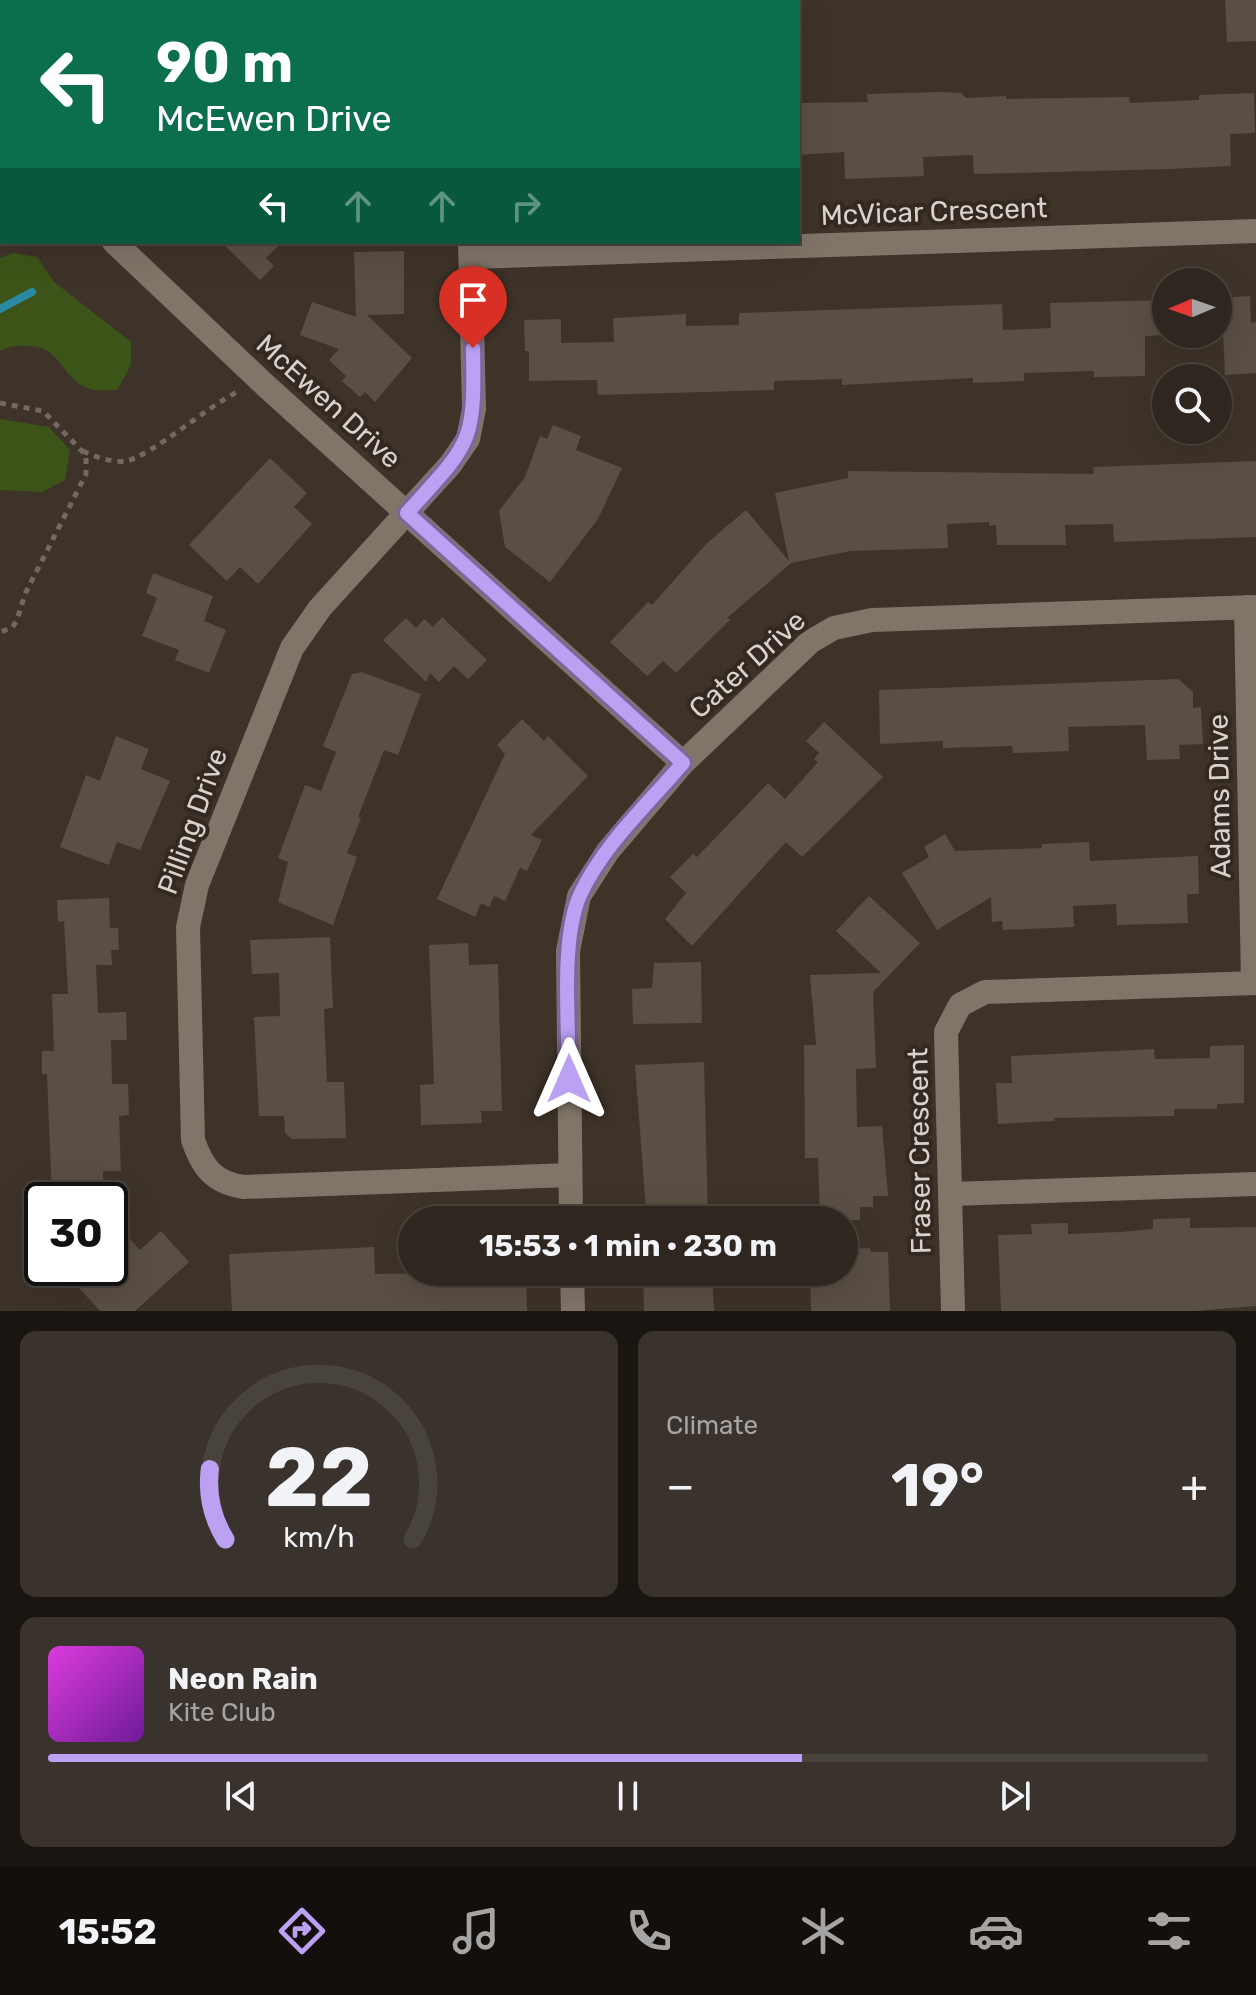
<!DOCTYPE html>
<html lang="en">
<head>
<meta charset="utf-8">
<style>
	body { margin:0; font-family:Rubik,sans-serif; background:#3a322c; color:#f1f3f6; height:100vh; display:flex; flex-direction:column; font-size:30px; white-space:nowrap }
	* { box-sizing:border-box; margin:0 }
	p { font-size:26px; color:#a7a5a4 }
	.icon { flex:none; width:44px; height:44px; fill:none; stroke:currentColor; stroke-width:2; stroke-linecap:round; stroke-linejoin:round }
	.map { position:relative; height:1311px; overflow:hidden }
	.sheet { display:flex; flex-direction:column; gap:20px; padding:20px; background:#191511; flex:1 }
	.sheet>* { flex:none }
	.guide { position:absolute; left:0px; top:0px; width:800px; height:244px; box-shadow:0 8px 32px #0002,0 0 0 2px #49433d; background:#0b6e4f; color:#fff; overflow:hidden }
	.needle { width:52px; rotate:268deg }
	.buttons { position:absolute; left:1152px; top:268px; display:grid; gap:16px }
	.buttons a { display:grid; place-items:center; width:80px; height:80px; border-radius:50%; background:#2e261f; box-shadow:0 8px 32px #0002,0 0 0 2px #49433d; font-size:40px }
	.speed { position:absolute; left:24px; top:1182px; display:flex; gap:16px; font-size:40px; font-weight:700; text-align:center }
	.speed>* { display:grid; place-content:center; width:104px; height:104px; border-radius:50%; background:#2e261f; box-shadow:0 8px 32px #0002,0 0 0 2px #49433d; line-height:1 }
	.speed .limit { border:4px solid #111; border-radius:12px; background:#fff; color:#111 }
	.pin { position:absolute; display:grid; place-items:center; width:68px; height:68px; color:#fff; margin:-82px -34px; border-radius:50% 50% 50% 0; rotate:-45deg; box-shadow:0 0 8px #0007 }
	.pin .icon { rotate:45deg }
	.me { position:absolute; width:88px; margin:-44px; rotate:0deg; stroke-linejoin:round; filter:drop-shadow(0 0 6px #0008) }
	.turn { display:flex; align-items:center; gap:28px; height:168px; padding:0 24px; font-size:36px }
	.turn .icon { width:104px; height:104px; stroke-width:2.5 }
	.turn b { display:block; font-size:56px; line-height:68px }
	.lanes { display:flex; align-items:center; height:76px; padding:0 24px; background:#0003; justify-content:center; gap:40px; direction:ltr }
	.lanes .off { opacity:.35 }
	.big { font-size:60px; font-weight:700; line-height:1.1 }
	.sheet .card { flex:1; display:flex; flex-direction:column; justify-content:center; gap:12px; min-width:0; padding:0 28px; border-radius:16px; background:#3a322c }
	.sheet .dial { align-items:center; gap:0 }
	.dial svg { height:208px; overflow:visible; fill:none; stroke:#49433d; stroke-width:7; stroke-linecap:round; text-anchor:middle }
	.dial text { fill:#f1f3f6; stroke:none }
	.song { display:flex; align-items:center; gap:24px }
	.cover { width:96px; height:96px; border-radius:12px; background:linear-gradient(135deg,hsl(300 70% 55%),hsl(280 70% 35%)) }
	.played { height:8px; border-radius:4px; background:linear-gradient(90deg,#bca0f2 65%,#49433d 65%) }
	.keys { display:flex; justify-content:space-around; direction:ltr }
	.heat { display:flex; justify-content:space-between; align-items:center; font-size:44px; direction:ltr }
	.sheet .tiles { flex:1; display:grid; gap:20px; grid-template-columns:1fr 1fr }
	.card:last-child { grid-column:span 2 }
	.trip { position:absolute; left:398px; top:1206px; width:460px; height:80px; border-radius:40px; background:#2e261f; box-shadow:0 8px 32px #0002,0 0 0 2px #49433d; font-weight:700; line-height:80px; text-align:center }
	.dock { display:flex; height:128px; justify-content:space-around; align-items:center; background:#120f0c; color:#a7a5a4 }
	.dock .icon { width:56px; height:56px }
	.dock .active { color:#bca0f2 }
	.dock b { font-size:36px; color:#f1f3f6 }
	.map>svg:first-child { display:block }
	.green { fill:#3d5419 }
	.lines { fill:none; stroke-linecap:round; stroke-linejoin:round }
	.stream { stroke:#2a89a3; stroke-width:8 }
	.building { fill:#5a4f44 }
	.path { stroke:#726960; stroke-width:5; stroke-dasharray:6 6; stroke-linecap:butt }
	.minor { stroke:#817569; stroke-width:24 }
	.route-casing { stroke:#7a689d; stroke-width:20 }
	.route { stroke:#bca0f2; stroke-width:14 }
	.labels { text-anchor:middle; stroke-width:8; stroke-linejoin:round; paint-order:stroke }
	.street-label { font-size:28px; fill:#d9d2cc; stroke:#342920 }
</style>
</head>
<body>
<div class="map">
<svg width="1256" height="1311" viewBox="0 0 1256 1311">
	<rect width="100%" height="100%" fill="#3e3329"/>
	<path class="green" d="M 13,253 L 37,257 L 54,282 L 131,342 L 131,365 L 117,390 C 107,390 94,392 85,387 C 68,379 63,362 49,352 C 37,344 12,344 0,351 L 0,258 Z
		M 0,419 L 49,427 L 70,450 L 65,480 L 42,492 L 0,490 Z"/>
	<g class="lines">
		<path class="stream" d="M 0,309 L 32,292"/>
	</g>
	<path class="building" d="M 1225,0 L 1256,0 L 1256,41 L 1227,42 Z
		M 942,92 L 961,93 L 966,98 L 1006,96 L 1006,99 L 1129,97 L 1130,103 L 1199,100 L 1199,95 L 1254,93 L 1255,133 L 1230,134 L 1231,166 L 1170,169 L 974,174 L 973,155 L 923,157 L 924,176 L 845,179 L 844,152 L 798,155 L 798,103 L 868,102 L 867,94 Z
		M 221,242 L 282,242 L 266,258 L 274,266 L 260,280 Z
		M 404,251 L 404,314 L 367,315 L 412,358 L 375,402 L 365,392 L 360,397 L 342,381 L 346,376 L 329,360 L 339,349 L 300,335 L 312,302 L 356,317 L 354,252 Z
		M 1250,296 L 1251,323 L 1256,322 L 1256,373 L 1225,375 L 1223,332 L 1218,333 L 1218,298 Z
		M 1166,300 L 1166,335 L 1145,336 L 1145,376 L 1094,377 L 1094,371 L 1024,373 L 1024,381 L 973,383 L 973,378 L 842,385 L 842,379 L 774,381 L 774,390 L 598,395 L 597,380 L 529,381 L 529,351 L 525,351 L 524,320 L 561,319 L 561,343 L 614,342 L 613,318 L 686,314 L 686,326 L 739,325 L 739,313 L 1002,304 L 1003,330 L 1051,328 L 1050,303 Z
		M 553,425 L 581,436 L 576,450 L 622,468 L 598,519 L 550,582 L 505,547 L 499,511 L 525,477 L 540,436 L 547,439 Z
		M 270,458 L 307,493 L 294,507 L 312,524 L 258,584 L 240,567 L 227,581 L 189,545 Z
		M 1256,461 L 1256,537 L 1114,542 L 1113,524 L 1065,525 L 1066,545 L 997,545 L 996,525 L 989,526 L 989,522 L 947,524 L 948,548 L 850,551 L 791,563 L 727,618 L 730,620 L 676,673 L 663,661 L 647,676 L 610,642 L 648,602 L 652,605 L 707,543 L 746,510 L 789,561 L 775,493 L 848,478 L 848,471 L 1094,474 L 1093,467 Z
		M 153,573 L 213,596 L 204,621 L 226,630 L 209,673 L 175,660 L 179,650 L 142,636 L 157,598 L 146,593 Z
		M 442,617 L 487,660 L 468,679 L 454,666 L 439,682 L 430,673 L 426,682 L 383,640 L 406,618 L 416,628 L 424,619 L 433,627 Z
		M 362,672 L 421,694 L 398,755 L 384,750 L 358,817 L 361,818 L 347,853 L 357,857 L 333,925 L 278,902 L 288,862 L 278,858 L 305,785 L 321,791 L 336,752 L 323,746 L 352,674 Z
		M 1178,679 L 1193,692 L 1193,708 L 1201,707 L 1203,744 L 1179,745 L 1180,759 L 1147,760 L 1145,725 L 1068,727 L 1069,751 L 1013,753 L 1012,746 L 943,748 L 943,741 L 880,744 L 879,690 Z
		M 522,719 L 544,741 L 548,736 L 588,776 L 531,835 L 542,840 L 527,871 L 520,868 L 505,901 L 494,896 L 489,907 L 481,903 L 475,917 L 437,899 L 505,754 L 497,745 Z
		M 824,722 L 883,777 L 802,857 L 786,842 L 692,946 L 665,919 L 686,893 L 670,877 L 693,854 L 697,857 L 768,783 L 785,799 L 818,762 L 814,759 L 819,753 L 806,741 Z
		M 116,736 L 149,749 L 141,769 L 170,781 L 140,850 L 117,842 L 109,865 L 60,847 L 86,775 L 100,781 Z
		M 945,834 L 955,851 L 1042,848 L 1042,844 L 1089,842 L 1090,861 L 1198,856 L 1199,894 L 1187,894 L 1188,923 L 1117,925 L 1116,904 L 1073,906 L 1074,927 L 1003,930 L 1002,921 L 992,922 L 991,897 L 937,930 L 902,873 L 929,857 L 924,847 Z
		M 869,896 L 920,943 L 873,992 L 876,1068 L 856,1069 L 857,1127 L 882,1126 L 888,1196 L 873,1196 L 873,1207 L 860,1207 L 860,1220 L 820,1220 L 818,1158 L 805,1158 L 804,1045 L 816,1045 L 810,975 L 881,973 L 836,931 Z
		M 109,898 L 110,928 L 118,928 L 119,950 L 111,950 L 112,965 L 96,965 L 98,1013 L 126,1012 L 127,1040 L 111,1040 L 112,1084 L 128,1084 L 129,1115 L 119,1116 L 121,1171 L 103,1171 L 104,1200 L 52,1200 L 47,1074 L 42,1074 L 42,1051 L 54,1051 L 52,994 L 68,994 L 64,921 L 58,922 L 57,900 Z
		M 330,937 L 333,1008 L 324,1009 L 327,1082 L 344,1082 L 346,1138 L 292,1139 L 285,1133 L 284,1116 L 259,1116 L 254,1017 L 280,1016 L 279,973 L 252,974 L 250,940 Z
		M 468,943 L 469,965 L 498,964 L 502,1111 L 481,1111 L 482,1123 L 421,1125 L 420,1085 L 434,1084 L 429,945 Z
		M 701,962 L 702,1023 L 633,1024 L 632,989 L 652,988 L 654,963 Z
		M 1244,1045 L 1244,1103 L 1217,1104 L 1217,1109 L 1174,1109 L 1174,1116 L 1054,1118 L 1055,1121 L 998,1124 L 996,1083 L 1012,1083 L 1011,1056 L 1154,1049 L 1155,1059 L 1210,1058 L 1210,1046 Z
		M 704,1062 L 708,1220 L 671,1220 L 670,1208 L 646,1209 L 635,1065 Z
		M 110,1217 L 140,1250 L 161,1231 L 189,1262 L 135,1311 L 100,1311 L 61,1268 L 110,1268 Z
		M 1190,1218 L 1190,1228 L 1256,1227 L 1256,1306 L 1194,1311 L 1001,1311 L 998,1235 L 1032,1234 L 1031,1224 L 1068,1223 L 1068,1234 L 1120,1232 L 1153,1229 L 1153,1219 Z
		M 374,1247 L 375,1274 L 526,1272 L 527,1311 L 232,1311 L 229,1254 Z
		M 870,1248 L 871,1252 L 888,1252 L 890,1311 L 811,1311 L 810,1272 L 844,1272 L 844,1249 Z
		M 643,1272 L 712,1272 L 714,1311 L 644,1311 Z"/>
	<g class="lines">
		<path class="path" d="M 500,2 L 501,0
			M 0,234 L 2,234
			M 296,379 L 310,378
			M 0,403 L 43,411 L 82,451 L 86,456 L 86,474 L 25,594 L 17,620 L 12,628 L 0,632
			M 83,451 C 95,457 113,463 126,461 C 151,456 208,406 239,391"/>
		<path class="minor" d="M 85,0 L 85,2
			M 462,0 L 462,2
			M 114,242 L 265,385 L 683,763
			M 470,242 L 474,409 L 468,439 L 450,465 L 320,608 L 292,648 L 197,885 L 188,927 L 193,1140 C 202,1167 214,1183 244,1187 L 570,1175
			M 471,257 L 1256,231
			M 1246,607 L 1253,983
			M 951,1194 L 1256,1184
			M 571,1220 L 568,951 L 579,896 L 608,851 L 683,763 L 810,642 L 834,628 L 872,620 L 1256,607
			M 572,1272 L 573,1311
			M 953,1311 L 946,1032 L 960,1005 L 985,992 L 1256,983"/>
	</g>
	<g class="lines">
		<g class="route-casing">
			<path id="route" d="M 473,348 C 475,445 471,442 407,513 L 683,763 C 648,804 603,845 580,895 C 560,940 569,1028 569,1079"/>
		</g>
		<use href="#route" class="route"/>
	</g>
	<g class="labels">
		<g class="street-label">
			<text transform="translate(934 211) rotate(-2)" y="10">McVicar Crescent</text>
			<text transform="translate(329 401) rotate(42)" y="10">McEwen Drive</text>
			<text transform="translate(747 664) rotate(-42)" y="10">Cater Drive</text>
			<text transform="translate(1219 796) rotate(-91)" y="10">Adams Drive</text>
			<text transform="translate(192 821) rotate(-70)" y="10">Pilling Drive</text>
			<text transform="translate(919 1151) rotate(-91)" y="10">Fraser Crescent</text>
		</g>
	</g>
</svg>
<div class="buttons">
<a><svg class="needle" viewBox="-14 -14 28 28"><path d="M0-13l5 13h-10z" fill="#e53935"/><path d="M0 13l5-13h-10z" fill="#a7a5a4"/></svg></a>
<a><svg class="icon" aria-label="search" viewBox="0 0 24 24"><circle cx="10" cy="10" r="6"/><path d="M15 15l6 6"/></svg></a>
</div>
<div class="speed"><div class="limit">30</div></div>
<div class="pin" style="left:473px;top:348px;background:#d93025"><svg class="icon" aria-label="arrive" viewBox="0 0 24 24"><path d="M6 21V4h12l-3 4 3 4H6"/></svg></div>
<svg class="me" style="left:569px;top:1079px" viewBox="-20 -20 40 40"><path d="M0-17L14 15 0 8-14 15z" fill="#bca0f2" stroke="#fff" stroke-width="4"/></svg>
<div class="trip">15:53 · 1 min · 230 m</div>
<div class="guide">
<div class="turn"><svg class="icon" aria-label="left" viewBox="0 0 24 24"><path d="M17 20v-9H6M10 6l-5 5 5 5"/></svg><div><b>90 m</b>McEwen Drive</div></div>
<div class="lanes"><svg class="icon" aria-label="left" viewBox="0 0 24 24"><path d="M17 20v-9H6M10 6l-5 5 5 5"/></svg><svg class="icon off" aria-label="ahead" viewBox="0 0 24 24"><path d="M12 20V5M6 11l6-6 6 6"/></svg><svg class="icon off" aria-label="ahead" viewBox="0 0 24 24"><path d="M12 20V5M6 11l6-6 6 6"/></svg><svg class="icon off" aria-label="right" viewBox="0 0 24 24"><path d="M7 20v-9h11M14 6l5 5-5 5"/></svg></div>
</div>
</div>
<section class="sheet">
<div class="tiles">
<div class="card dial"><svg viewBox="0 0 100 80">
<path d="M14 69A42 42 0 1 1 86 69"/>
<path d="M14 69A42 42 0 0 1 8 42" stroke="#bca0f2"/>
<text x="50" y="56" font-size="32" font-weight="700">22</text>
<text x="50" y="72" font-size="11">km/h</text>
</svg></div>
<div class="card"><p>Climate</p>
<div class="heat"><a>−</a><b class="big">19°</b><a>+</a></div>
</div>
<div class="card">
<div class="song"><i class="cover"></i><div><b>Neon Rain</b><p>Kite Club</p></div></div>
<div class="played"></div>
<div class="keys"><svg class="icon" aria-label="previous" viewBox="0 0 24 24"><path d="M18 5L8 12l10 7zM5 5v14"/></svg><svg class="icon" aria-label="pause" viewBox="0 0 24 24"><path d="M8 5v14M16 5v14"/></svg><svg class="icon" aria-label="next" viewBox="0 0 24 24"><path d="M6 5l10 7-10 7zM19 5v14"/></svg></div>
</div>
</div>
</section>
<nav class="dock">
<b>15:52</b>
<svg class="icon active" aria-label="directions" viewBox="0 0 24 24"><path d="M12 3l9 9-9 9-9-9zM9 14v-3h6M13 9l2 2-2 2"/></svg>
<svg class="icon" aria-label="music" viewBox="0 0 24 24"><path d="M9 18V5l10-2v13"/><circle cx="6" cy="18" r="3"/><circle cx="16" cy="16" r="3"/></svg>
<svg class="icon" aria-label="phone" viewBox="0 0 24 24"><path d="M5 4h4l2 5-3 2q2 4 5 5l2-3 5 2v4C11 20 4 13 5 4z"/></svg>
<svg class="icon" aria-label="climate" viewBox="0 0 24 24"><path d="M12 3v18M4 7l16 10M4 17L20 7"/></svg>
<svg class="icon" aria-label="car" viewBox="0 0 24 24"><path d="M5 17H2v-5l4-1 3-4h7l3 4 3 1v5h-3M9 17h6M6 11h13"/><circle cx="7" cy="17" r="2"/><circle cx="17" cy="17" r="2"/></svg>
<svg class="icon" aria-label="filters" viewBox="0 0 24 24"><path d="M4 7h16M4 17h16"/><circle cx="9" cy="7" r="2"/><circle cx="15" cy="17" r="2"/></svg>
</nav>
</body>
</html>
